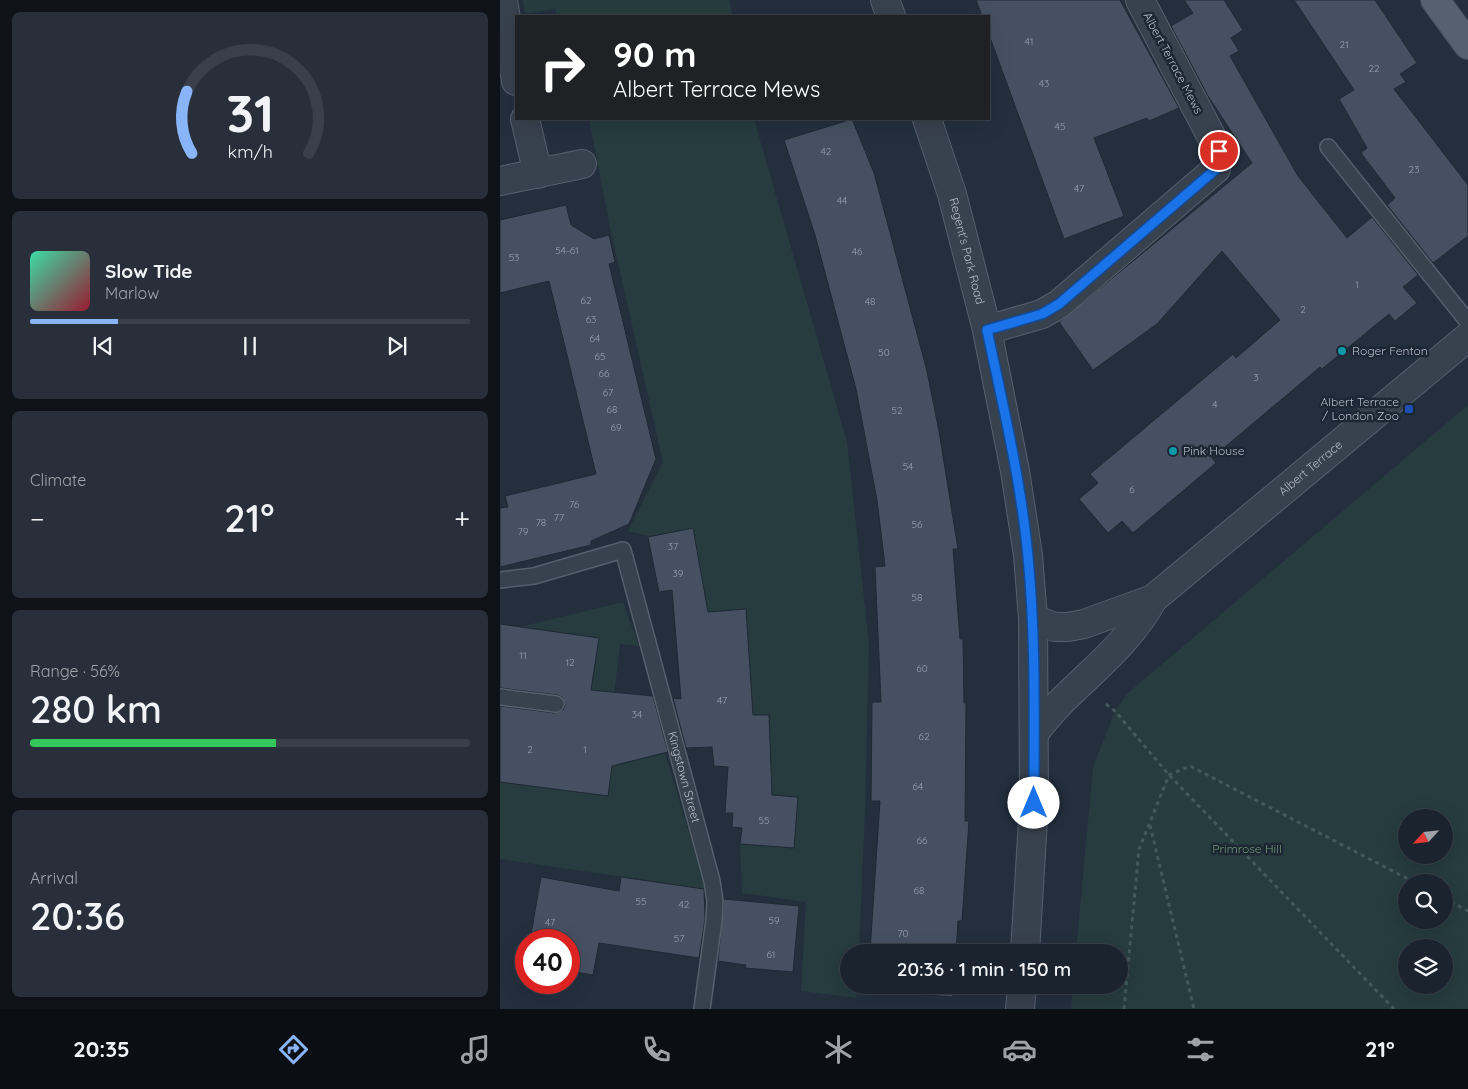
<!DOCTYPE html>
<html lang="en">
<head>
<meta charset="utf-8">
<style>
	body { margin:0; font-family:Quicksand,sans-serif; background:#282f3a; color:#f1f3f6; height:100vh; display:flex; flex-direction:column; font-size:19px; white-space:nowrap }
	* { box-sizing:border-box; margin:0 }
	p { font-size:16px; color:#a0a4aa }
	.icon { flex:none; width:28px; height:28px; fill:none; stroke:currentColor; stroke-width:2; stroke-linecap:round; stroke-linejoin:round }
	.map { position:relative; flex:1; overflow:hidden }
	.sheet { display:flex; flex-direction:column; gap:12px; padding:12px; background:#0f1319; width:500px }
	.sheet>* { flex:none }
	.hud { position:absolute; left:15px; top:15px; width:475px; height:105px; border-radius:0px; box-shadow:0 5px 20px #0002,0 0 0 1px #39404a; background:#202124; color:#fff; overflow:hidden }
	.needle { width:32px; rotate:243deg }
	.controls { position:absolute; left:898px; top:809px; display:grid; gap:10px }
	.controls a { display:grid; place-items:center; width:55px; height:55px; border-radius:50%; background:#1b232e; box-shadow:0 5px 20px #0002,0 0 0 1px #39404a; font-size:25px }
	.speed { position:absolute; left:15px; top:929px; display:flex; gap:10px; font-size:25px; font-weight:700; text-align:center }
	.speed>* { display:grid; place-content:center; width:65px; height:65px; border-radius:50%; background:#1b232e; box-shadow:0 5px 20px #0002,0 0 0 1px #39404a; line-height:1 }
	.speed .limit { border:8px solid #d22; background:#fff; color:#111 }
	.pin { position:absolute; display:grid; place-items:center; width:42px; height:42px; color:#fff; margin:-21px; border:2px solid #fff; border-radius:50%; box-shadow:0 1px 5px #0007 }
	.me { position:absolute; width:55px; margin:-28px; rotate:0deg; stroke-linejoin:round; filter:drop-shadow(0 0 4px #0008) }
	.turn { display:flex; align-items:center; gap:18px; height:105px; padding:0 15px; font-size:22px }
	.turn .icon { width:65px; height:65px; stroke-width:2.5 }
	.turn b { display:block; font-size:35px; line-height:42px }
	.big { font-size:38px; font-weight:600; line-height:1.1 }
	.sheet .widget { flex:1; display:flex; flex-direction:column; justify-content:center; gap:8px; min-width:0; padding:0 18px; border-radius:8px; background:#282f3a }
	.sheet .dial { align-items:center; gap:0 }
	.dial svg { height:130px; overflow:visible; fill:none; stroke:#39404a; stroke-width:7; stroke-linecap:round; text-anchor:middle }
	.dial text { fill:#f1f3f6; stroke:none }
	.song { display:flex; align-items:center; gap:15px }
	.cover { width:60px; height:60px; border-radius:8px; background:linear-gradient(135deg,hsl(160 70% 55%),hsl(350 70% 35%)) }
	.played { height:5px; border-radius:2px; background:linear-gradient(90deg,#8ab4f8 20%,#39404a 20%) }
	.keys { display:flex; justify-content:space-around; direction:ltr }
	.heat { display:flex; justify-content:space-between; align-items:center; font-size:28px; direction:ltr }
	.charge { height:8px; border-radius:4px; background:linear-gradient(90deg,#34c759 56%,#39404a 0) }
	.trip { position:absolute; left:340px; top:944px; width:288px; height:50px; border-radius:25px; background:#1b232e; box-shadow:0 5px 20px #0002,0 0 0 1px #39404a; font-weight:600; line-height:50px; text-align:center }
	.tabs { display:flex; height:80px; justify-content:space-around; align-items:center; background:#0b0e12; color:#a0a4aa }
	.tabs .icon { width:35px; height:35px }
	.tabs .on { color:#8ab4f8 }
	.tabs b { font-size:22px; color:#f1f3f6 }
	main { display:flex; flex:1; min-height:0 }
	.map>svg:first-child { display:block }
	.green { fill:#263c3f; fill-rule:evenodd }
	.building { fill:#455162; stroke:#1f2835 }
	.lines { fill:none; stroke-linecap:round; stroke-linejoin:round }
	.service-casing { stroke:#565f6c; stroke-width:18 }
	.minor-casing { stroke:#565f6c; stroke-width:30 }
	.tertiary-casing { stroke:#565f6c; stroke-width:30 }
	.primary-casing { stroke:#414a57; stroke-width:30 }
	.path { stroke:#44595c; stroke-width:3; stroke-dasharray:4 4; stroke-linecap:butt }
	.service { stroke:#38414e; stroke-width:15 }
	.minor { stroke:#38414e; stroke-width:28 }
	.tertiary { stroke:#38414e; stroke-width:28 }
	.primary { stroke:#56606e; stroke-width:28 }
	.route-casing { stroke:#114b97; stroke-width:12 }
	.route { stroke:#1a73e8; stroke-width:9 }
	.culture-dot { fill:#0f9aa8; stroke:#1d2633; stroke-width:2 }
	.transit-dot { fill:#1a4fb4; stroke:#1d2633; stroke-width:2 }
	.labels { text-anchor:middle; stroke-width:5; stroke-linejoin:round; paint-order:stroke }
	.number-label { font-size:10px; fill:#98a1af }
	.street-label { font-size:12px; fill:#b4bcc9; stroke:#1d2633 }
	.poi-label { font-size:12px; fill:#b4bcc9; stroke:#1d2633; text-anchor:start }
	.park-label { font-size:12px; fill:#6b9a76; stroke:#1d2633 }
</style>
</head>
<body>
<main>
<section class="sheet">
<div class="widget dial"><svg viewBox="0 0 100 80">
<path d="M14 69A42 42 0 1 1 86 69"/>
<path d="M14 69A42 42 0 0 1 11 31" stroke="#8ab4f8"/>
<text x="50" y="56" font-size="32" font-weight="700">31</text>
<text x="50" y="72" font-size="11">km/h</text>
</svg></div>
<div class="widget">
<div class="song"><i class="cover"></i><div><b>Slow Tide</b><p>Marlow</p></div></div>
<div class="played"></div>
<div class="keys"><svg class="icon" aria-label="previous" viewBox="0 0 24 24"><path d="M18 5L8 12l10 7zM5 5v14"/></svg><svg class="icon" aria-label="pause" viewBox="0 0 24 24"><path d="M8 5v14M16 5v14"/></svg><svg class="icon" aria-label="next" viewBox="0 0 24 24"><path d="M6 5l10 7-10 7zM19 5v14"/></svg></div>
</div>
<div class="widget"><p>Climate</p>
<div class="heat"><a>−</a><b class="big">21°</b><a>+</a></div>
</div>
<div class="widget"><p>Range · 56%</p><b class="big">280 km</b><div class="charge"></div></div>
<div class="widget"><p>Arrival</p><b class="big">20:36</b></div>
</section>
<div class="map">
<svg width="968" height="1009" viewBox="0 0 968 1009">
	<rect width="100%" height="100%" fill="#242f3e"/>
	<path class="green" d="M 23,0 L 229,0 L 233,16 L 57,16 L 55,9 L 25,14 Z
		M 89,119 L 254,119 L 347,442 L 369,644 L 365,812 L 359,952 L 349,952 L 349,985 L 357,985 L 356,998 L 301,991 L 306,902 L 242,893 L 240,844 L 294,848 L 298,797 L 266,794 L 269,715 L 253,715 L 246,609 L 204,613 L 203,584 L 193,528 L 149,536 L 128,531 L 163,462 L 111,232 Z
		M 968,405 L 968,1009 L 571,1009 L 573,985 L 619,985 L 619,952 L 576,952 L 593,767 L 615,711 L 628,693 ZM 906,818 L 944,818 L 944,855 L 906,855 ZM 944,882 L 944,920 L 906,920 L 906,882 ZM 906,948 L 944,948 L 944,985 L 906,985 Z
		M 123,602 L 139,646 L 120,644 L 114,696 L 91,693 L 98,638 L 20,627 Z
		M 165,753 L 206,889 L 0,859 L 0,782 L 108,796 L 112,766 Z"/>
	<path class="building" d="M 476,0 L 620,0 L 679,108 L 649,121 L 647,118 L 594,138 L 624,216 L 564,239 L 489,35 L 489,16 L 482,16 Z
		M 684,0 L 724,0 L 743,30 L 731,38 L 739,51 L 730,56 L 798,176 L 847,238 L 872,217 L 918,275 L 903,287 L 917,303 L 895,321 L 889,314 L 822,369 L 820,367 L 712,458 L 716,463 L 633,533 L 622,521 L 608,533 L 579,499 L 598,483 L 590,474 L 733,354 L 736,358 L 780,320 L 722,251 L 657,324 L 593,370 L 559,322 L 752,163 L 708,96 L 671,26 L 693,13 Z
		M 794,0 L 875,0 L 917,63 L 900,74 L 906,82 L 894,89 L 968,185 L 968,236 L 933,263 L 887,205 L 895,198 L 861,153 L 867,148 L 839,99 L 854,90 Z
		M 352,119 L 374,173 L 427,371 L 439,431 L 458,549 L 453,549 L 460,639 L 463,639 L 464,703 L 466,703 L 465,821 L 469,821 L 462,921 L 458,921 L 456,952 L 370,952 L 380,801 L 371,801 L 372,702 L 381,702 L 375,567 L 385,566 L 377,500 L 356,389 L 315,235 L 284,140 Z
		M 66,205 L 71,225 L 94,239 L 109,235 L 115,262 L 109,264 L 156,459 L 129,524 L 91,541 L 91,545 L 0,567 L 0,508 L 8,507 L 5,496 L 96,474 L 49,281 L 0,293 L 0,220 Z
		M 193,528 L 208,612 L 246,609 L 253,715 L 269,715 L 272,795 L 298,797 L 294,848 L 240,844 L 242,828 L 232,827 L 233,813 L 225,813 L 228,767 L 214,766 L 212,747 L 186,748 L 173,698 L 181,699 L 172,590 L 159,592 L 148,537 Z
		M 0,624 L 99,638 L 91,690 L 153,696 L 168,752 L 112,766 L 108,796 L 0,782 L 0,706 L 55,713 L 63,710 L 65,705 L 62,697 L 57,695 L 0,688 Z
		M 41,877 L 119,891 L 121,877 L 204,889 L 205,919 L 199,958 L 99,943 L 93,975 L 69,971 L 69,940 L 30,940 Z
		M 224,899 L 299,906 L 293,972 L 245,968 L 246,965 L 218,961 Z
		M 368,985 L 454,985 L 453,997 L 368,991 Z"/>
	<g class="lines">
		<g class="service-casing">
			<g id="service">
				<path d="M 828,147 L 968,322"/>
				<path id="s1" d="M 0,580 L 34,576 L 123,550 L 212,881 L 215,901 L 214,920 L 202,1009"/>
				<path d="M 0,697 L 56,704"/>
			</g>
		</g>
		<g class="minor-casing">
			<path id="minor" d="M 3,0 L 16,81
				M 25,119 L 38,174
				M 0,181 L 82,164
				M 487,330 L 542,314 L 559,304 L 716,169 L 719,151 L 640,0"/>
		</g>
		<g class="tertiary-casing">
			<g id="tertiary">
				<path d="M 385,0 L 391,16"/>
				<path id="s2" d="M 427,119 L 452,194 L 487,330 L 515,471 L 528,555 L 533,619 L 534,803 L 525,952"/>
				<path id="s3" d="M 533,619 L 555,627 L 568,627 L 584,624 L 653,599 L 968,337"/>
				<path d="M 534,733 C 544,721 555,707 567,696 C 598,666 632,638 653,599"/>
				<path d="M 520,1009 L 522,985"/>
			</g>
		</g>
		<g class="primary-casing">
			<path id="primary" d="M 935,0 L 968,45"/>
		</g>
		<path class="path" d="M 606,704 L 615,711 L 669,775 L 894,1009
			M 650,825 L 694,1009
			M 944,898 L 968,911
			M 624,1009 L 639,849 L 669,775 L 690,766 L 914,882"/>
		<use href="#service" class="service"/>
		<use href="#minor" class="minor"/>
		<use href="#tertiary" class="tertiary"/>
		<use href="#primary" class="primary"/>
	</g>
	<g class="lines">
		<g class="route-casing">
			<path id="route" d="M 534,803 C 534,721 536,639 528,557 C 521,481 503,405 487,330 L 542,314 L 559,304 L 716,169 L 719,151"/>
		</g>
		<use href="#route" class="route"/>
	</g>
	<g class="culture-dot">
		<circle cx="842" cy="351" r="5"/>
		<circle cx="673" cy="451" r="5"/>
	</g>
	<rect class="transit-dot" x="904" y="404" width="10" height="10" rx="2.5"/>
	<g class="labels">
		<g class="number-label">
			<text x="529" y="45">41</text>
			<text x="844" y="48">21</text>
			<text x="874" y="72">22</text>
			<text x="544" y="87">43</text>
			<text x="560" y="130">45</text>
			<text x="326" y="155">42</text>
			<text x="914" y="173">23</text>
			<text x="579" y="192">47</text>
			<text x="342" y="204">44</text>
			<text x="67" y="254">54-61</text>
			<text x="357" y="255">46</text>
			<text x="14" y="261">53</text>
			<text x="857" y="288">1</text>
			<text x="86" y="304">62</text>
			<text x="370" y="305">48</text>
			<text x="803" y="313">2</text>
			<text x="91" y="323">63</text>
			<text x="95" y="342">64</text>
			<text x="384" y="356">50</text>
			<text x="100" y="360">65</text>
			<text x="104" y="377">66</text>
			<text x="756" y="381">3</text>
			<text x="108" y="396">67</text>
			<text x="715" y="408">4</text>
			<text x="112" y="413">68</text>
			<text x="397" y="414">52</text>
			<text x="116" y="431">69</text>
			<text x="408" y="470">54</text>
			<text x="632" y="493">6</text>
			<text x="74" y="508">76</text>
			<text x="59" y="521">77</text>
			<text x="41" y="526">78</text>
			<text x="417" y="528">56</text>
			<text x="23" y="535">79</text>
			<text x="173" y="550">37</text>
			<text x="178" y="577">39</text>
			<text x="417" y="601">58</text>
			<text x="23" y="659">11</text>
			<text x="70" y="666">12</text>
			<text x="422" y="672">60</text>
			<text x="222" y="704">47</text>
			<text x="137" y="718">34</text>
			<text x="424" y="740">62</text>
			<text x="30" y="753">2</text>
			<text x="85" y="753">1</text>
			<text x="418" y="790">64</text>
			<text x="264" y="824">55</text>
			<text x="422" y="844">66</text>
			<text x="419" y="894">68</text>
			<text x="141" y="905">55</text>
			<text x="184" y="908">42</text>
			<text x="274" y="924">59</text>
			<text x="50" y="926">47</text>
			<text x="403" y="937">70</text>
			<text x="179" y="942">57</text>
			<text x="271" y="958">61</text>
		</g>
		<g class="street-label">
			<text transform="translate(673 63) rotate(62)" y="4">Albert Terrace Mews</text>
			<text dy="4" stroke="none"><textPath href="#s2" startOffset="138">Regent's Park Road</textPath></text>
			<text dy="4" stroke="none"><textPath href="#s3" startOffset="331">Albert Terrace</textPath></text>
			<text dy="4" stroke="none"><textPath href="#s1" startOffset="362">Kingstown Street</textPath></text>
		</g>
		<g class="poi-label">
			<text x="852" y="355">Roger Fenton</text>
			<text x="899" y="406" text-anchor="end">Albert Terrace<tspan x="899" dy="14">/ London Zoo</tspan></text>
			<text x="683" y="455">Pink House</text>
		</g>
		<g class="park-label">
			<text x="747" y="853">Primrose Hill</text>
		</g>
	</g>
</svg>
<div class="controls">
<a><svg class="needle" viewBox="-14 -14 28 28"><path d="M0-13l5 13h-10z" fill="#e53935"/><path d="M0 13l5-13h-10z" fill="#a0a4aa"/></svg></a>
<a><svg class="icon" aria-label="search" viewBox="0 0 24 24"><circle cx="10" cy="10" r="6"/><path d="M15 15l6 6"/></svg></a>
<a><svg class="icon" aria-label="layers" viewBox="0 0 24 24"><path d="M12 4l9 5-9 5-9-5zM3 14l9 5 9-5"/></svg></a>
</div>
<div class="speed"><div class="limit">40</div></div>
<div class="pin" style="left:719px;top:151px;background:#d93025"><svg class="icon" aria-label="arrive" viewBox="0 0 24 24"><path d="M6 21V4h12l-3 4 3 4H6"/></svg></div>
<svg class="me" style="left:534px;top:803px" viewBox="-20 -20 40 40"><circle r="19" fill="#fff"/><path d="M0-13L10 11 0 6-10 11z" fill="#1a73e8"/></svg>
<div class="trip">20:36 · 1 min · 150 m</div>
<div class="hud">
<div class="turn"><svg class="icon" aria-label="right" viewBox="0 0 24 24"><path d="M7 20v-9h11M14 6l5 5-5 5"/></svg><div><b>90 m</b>Albert Terrace Mews</div></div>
</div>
</div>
</main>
<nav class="tabs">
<b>20:35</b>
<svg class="icon on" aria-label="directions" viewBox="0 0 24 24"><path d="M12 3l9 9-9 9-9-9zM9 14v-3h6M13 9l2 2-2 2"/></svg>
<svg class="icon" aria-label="music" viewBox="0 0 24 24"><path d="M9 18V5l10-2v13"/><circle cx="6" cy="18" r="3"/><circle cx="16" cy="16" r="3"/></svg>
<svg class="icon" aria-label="phone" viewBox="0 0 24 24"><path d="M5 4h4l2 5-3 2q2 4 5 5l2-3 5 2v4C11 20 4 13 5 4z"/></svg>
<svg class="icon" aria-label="climate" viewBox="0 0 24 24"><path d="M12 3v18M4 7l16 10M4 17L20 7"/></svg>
<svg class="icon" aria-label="car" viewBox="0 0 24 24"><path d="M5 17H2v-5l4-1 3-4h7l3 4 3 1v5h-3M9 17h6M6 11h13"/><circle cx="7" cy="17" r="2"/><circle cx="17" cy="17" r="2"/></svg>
<svg class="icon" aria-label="filters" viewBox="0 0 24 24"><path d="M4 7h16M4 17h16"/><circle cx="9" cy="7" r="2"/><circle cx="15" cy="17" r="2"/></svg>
<b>21°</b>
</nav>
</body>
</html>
